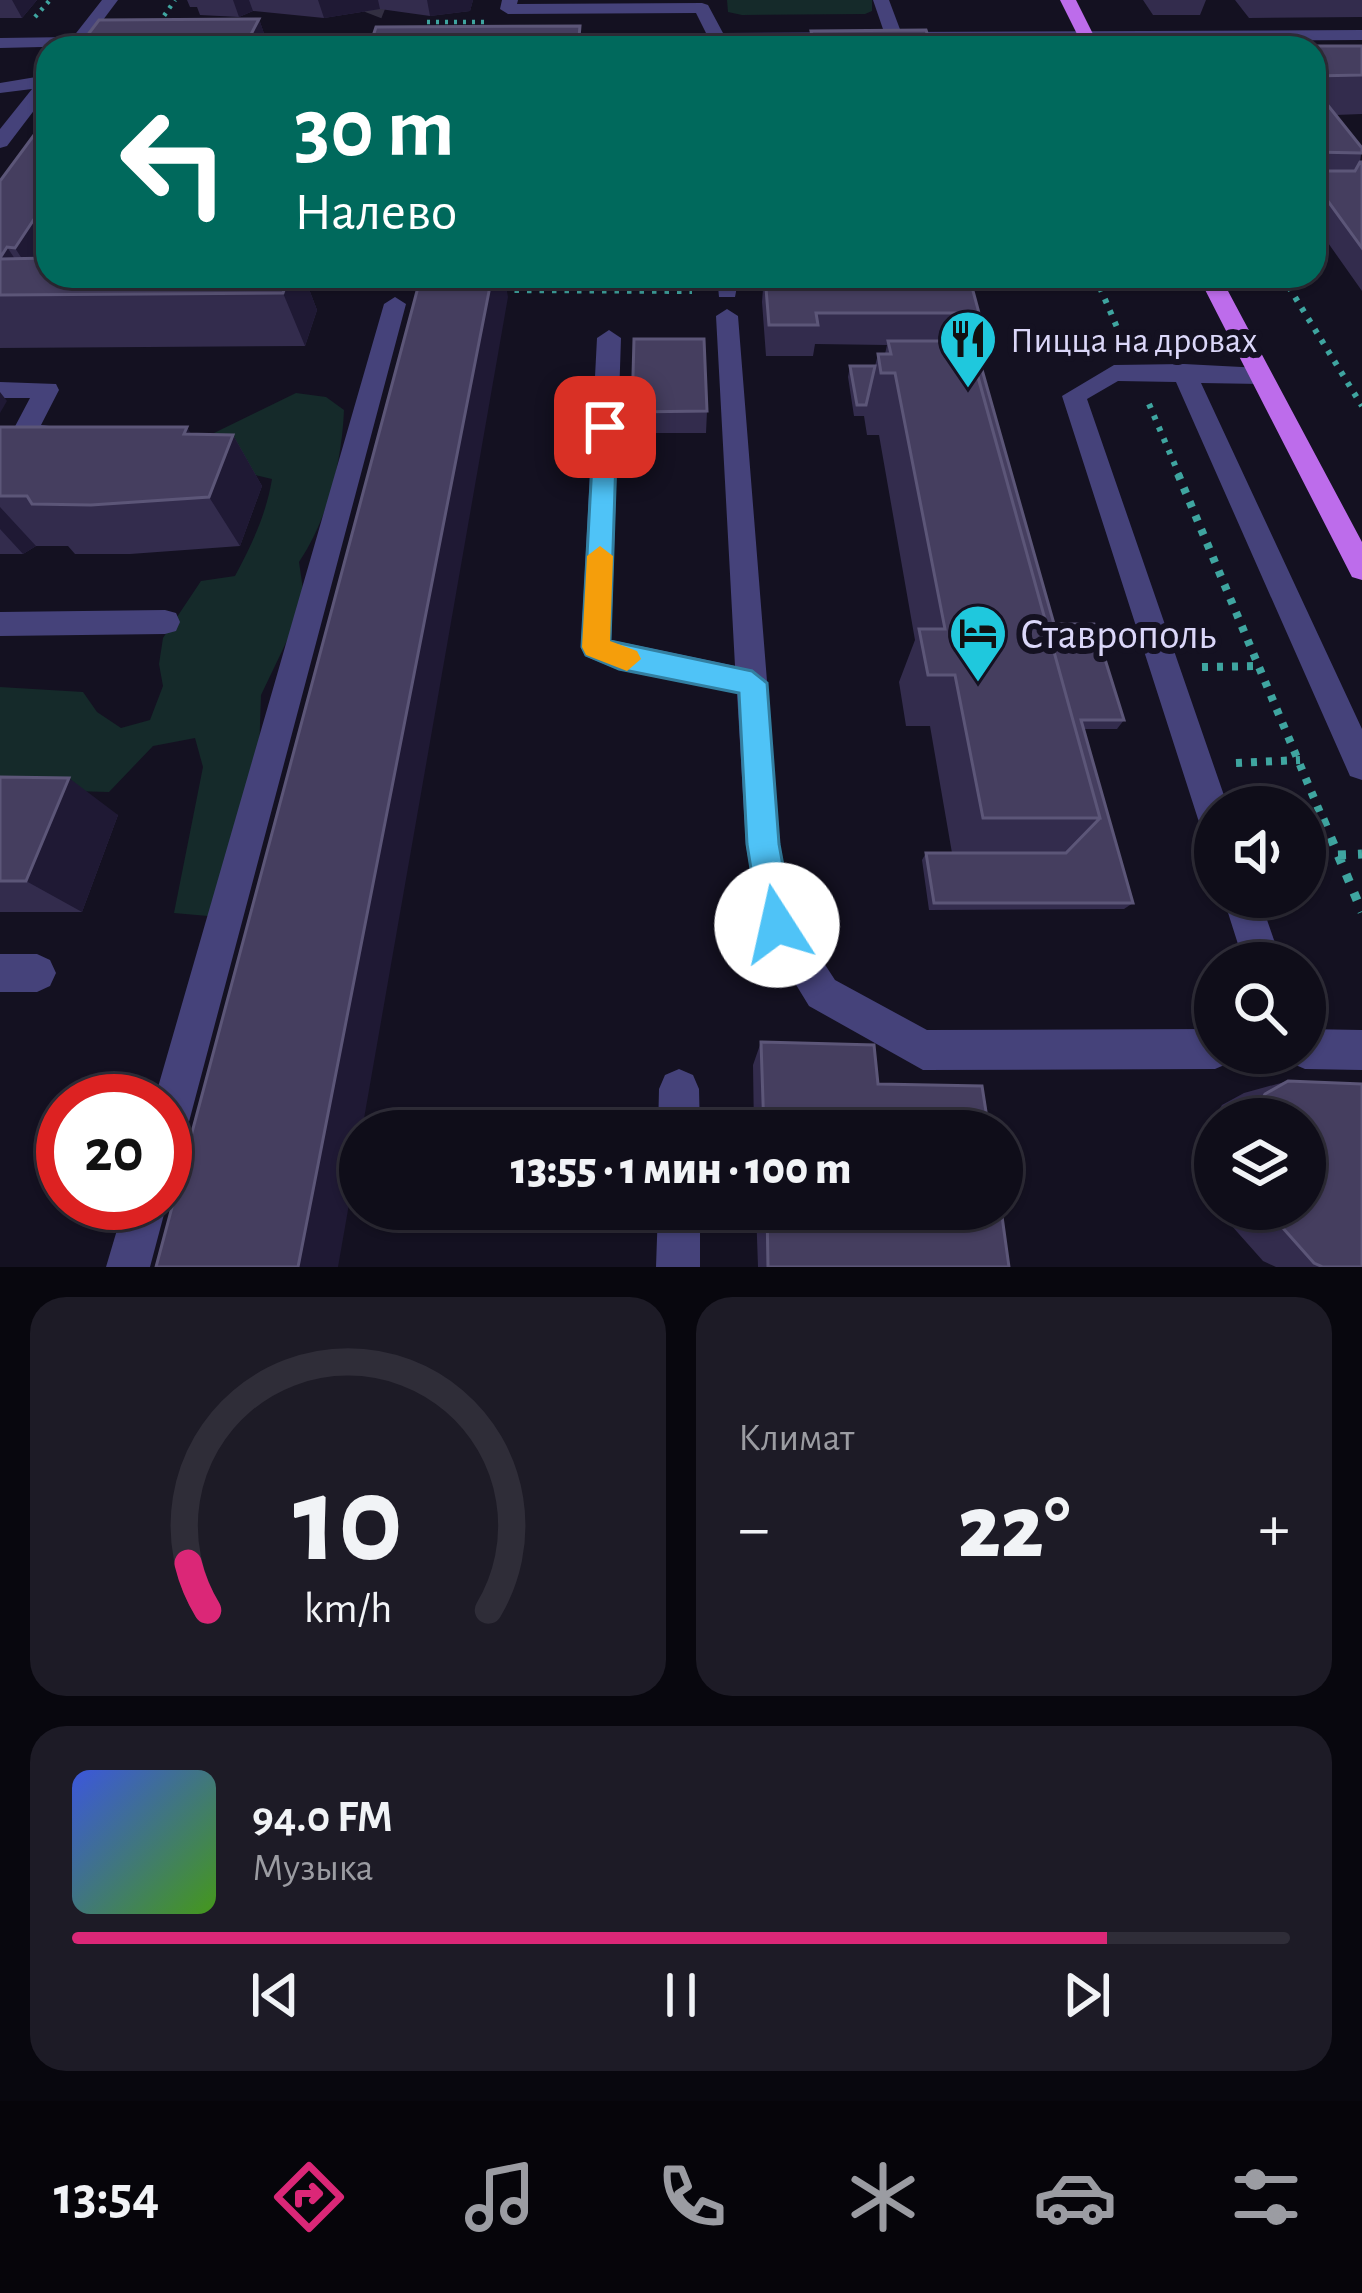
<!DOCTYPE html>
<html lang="ru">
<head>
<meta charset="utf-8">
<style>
	body { margin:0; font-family:"Alegreya Sans",sans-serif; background:#1d1b26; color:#f1f3f6; height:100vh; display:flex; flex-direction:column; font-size:45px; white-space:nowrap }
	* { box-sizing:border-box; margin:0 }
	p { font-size:39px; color:#9b9ca2 }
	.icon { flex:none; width:66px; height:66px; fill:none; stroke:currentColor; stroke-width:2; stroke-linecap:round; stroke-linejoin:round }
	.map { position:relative; height:1267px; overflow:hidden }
	.sheet { display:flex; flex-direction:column; gap:30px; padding:30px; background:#08070e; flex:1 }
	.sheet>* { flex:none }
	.guide { position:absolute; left:36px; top:36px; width:1290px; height:252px; border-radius:36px; box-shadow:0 3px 9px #0004,0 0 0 3px #2f2d38; background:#00695c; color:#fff; overflow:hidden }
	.buttons { position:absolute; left:1194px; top:786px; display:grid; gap:24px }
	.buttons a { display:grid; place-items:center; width:132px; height:132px; border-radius:50%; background:#0f0d19; box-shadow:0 3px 9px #0004,0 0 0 3px #2f2d38; font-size:60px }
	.speed { position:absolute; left:36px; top:1074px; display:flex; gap:24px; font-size:60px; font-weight:700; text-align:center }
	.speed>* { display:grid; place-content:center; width:156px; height:156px; border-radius:50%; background:#0f0d19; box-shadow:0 3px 9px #0004,0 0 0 3px #2f2d38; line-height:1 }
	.speed .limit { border:18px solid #d22; background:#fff; color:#111 }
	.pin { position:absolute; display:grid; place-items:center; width:102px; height:102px; color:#fff; margin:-51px; border-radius:24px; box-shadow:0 6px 18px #0006 }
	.me { position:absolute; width:132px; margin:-66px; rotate:350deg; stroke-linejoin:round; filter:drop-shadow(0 0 9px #0008) }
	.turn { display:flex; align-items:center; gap:42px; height:252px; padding:0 60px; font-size:54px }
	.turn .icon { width:156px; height:156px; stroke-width:2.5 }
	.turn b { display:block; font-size:84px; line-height:102px }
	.big { font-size:90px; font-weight:800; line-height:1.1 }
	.sheet .widget { flex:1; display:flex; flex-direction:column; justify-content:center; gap:18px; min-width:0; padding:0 42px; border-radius:36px; background:#1d1b26 }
	.sheet .dial { align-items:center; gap:0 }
	.dial svg { height:312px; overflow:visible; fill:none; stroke:#2f2d38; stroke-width:7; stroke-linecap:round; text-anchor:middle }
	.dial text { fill:#f1f3f6; stroke:none }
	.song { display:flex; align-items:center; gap:36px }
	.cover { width:144px; height:144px; border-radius:18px; background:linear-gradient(135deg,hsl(230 70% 55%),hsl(100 70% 35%)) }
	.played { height:12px; border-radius:6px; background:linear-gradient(90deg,#db2777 85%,#2f2d38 85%) }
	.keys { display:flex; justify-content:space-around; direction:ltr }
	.heat { display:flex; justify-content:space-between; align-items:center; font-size:66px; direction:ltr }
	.sheet .tiles { flex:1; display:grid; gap:30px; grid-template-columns:1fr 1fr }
	.widget:last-child { grid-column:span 2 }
	.trip { position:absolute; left:339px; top:1110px; width:684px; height:120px; border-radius:60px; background:#0f0d19; box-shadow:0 3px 9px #0004,0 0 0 3px #2f2d38; font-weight:800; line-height:120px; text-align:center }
	.dock { display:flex; height:192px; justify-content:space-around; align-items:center; background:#06050a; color:#9b9ca2 }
	.dock .icon { width:84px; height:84px }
	.dock .on { color:#db2777 }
	.dock b { font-size:54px; color:#f1f3f6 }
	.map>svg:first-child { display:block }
	.green { fill:#152a2a }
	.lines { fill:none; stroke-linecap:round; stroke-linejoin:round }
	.minor-tunnel { stroke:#322f41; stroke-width:18; stroke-dasharray:18 9; stroke-linecap:butt }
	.path-far3 { stroke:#3fa5a0; stroke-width:4.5; stroke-dasharray:3 6; stroke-linecap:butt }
	.path-far2 { stroke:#3fa5a0; stroke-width:6; stroke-dasharray:4.5 8; stroke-linecap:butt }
	.path-far1 { stroke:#3fa5a0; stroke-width:8; stroke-dasharray:6 9; stroke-linecap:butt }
	.path { stroke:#3fa5a0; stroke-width:9; stroke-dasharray:8 12; stroke-linecap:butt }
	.minor { fill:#45427a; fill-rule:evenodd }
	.major { fill:#bd6ceb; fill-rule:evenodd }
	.wall { fill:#332c4d }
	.shaded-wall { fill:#1f1934 }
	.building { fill:#453e5f; stroke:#5c5678; stroke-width:3 }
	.route { fill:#4fc3f7; stroke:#337fa1; stroke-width:3 }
	.slow { fill:#f59e0b }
	.labels { text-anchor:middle; stroke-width:12; stroke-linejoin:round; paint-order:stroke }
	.far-poi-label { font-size:36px; fill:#dbd7f9; stroke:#141121; text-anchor:start }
	.poi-label { font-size:42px; fill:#dbd7f9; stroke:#141121; text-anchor:start }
</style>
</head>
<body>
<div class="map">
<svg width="1362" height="1267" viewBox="0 0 1362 1267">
	<rect width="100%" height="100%" fill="#141121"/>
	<path class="green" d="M 727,0 L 872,0 L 872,11 L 865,14 L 742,15 L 728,12 Z
		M 296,393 L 326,397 L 344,410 C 342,461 328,519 299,562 L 305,603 L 261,695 L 259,754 L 208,916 L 174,913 L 203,767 L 195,738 L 153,746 L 109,792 L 0,789 L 0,687 L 83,692 L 97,712 L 121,728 L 150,720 L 163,686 L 159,664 L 163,638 L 201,581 L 235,576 C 252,544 266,515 272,479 L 217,466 L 214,433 Z"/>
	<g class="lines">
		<path class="minor-tunnel" d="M 373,15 L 379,0"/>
		<path class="path-far3" d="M 35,17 L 50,0
			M 427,22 L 484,22
			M 159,23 L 175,0"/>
		<path class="path-far2" d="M 1095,276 L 1125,346
			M 1282,276 L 1362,406
			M 502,290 L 692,291
			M 1149,404 L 1180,477"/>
		<path class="path-far1" d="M 1178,474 L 1324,822
			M 1202,667 L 1260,666
			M 1236,763 L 1300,760"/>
		<path class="path" d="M 1323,819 L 1362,912
			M 1338,855 L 1362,854"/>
		<path class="minor" d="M 102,0 L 118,0 L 91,36 L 120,36 L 128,41 L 126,45 L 0,48 L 0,38 L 73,37 Z
			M 502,0 L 518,0 L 517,4 L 702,3 L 708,5 L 723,33 L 884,32 L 873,0 L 889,0 L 901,32 L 1362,30 L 1362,40 L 564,44 L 556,39 L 558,35 L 706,33 L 696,13 L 508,14 L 500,9 Z
			M 228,35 L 408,35 L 416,40 L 408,45 L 222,44 L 220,40 Z
			M 48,75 L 48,92 L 7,146 L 0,148 L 0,129 L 32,89 L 0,93 L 0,83 Z
			M 260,276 L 346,276 L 347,278 L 336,285 L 269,286 L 261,284 Z
			M 717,276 L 739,276 L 735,297 L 719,297 Z
			M 395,297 L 406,304 L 186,1133 L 180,1148 L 165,1154 L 165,1101 L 154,1101 L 384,304 Z
			M 727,309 L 738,316 L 780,845 L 794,917 L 835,980 L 927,1030 L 1215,1029 L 1215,1053 L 1233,1053 L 1229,1063 L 1215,1069 L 923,1070 L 809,1006 L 759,924 L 746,845 L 737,693 L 619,670 L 585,656 L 581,647 L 597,338 L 609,330 L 621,338 L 611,640 L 735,666 L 716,316 Z
			M 1184,364 L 1261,368 L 1273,376 L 1261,384 L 1201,383 L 1362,729 L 1362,780 L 1350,776 L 1176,382 L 1118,381 L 1087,399 L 1228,807 L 1215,807 L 1215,835 L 1203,830 L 1198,819 L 1062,396 L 1114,365 Z
			M 0,382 L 56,384 L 59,390 L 41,425 L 65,428 L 65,440 L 15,440 L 11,434 L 30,398 L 0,398 Z
			M 165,610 L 176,613 L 180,622 L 176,631 L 165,634 L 0,636 L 0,612 Z
			M 1223,897 L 1259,897 L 1282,963 L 1244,963 Z
			M 0,954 L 37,954 L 50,960 L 56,973 L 50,986 L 37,992 L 0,992 Z
			M 1305,1029 L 1362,1030 L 1362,1070 L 1305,1069 L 1291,1063 L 1287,1053 L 1305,1053 Z
			M 679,1069 L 693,1075 L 699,1089 L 700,1131 L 658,1131 L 659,1089 L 665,1075 Z
			M 165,1197 L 167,1203 L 150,1267 L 106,1267 L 125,1203 L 165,1203 Z
			M 658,1209 L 700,1209 L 700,1267 L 656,1267 Z"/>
		<path class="major" d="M 1060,0 L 1076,0 L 1100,48 L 1084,48 Z
			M 1198,276 L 1220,276 L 1362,542 L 1362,580 L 1352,577 Z"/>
	</g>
	<path class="wall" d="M 0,0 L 37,0 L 22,18 L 0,18 Z
		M 187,0 L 473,0 L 470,11 L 430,16 L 380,9 L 324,18 L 253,11 L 239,17 L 200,15 L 197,7 L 190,7 Z
		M 1143,0 L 1206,0 L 1200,15 L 1153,15 Z
		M 1235,0 L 1362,0 L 1362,17 L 1249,18 Z
		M 259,19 L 269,48 L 82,48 L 80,45 Z
		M 1219,46 L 1362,46 L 1362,114 L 1335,115 L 1362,148 L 1360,162 L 1362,162 L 1362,291 L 1314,223 L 1314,48 L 1218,48 Z
		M 0,181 L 48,276 L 304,276 L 317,310 L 305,346 L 0,348 Z
		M 764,276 L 969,276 L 979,313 L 969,344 L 1054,624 L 1124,720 L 1117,729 L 1083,729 L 1133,903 L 1124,909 L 929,910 L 922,860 L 926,853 L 952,853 L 930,726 L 906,726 L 899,682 L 915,640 L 879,435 L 867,435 L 864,416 L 854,416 L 848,377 L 850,366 L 875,366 L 878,354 L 885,354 L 887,345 L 815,344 L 813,356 L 766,356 L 762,302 Z
		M 707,411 L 706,433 L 634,433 L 632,412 Z
		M 0,427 L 233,435 L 262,486 L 240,546 L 130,554 L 75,554 L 68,546 L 36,546 L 23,554 L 0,554 Z
		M 0,777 L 118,815 L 82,912 L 0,912 Z
		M 761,1042 L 878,1084 L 989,1131 L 754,1131 L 753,1065 Z
		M 1288,1081 L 1362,1084 L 1362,1267 L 1276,1267 L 1263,1261 L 1223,1216 L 1219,1209 L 1305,1209 L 1305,1119 L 1215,1119 L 1215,1201 L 1205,1182 L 1204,1153 L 1208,1129 L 1222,1105 L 1244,1093 Z
		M 756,1209 L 1001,1209 L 1009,1267 L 758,1267 Z"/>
	<path class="shaded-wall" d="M 12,0 L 37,0 L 22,18 Z
		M 233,0 L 249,0 L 253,11 L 239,17 Z
		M 318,0 L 378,0 L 380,9 L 324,18 Z
		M 427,0 L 473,0 L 470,11 L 430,16 Z
		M 259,19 L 269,48 L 247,48 L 246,44 Z
		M 48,198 L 48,276 L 46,295 L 15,248 Z
		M 7,247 L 39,295 L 0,260 Z
		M 289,276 L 304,276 L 317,310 L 305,346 L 283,293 Z
		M 492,276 L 504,276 L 508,297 L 338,1267 L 298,1267 Z
		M 0,392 L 7,401 L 0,413 Z
		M 187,427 L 217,476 L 233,435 L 262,486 L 240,546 L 209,497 L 184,434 Z
		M 0,507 L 36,546 L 23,554 L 0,529 Z
		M 69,778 L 118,815 L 82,912 L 26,881 Z"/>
	<path class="building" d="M 259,19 L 246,44 L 80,45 L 99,20 Z
		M 580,26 L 579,37 L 603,37 L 602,48 L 369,48 L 376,27 Z
		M 926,30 L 932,48 L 968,48 L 815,48 L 811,31 Z
		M 1219,46 L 1362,46 L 1362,75 L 1314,76 L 1314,48 L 1220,48 Z
		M 1314,88 L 1362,148 L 1362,153 L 1314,152 Z
		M 48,116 L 48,198 L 15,248 L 7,247 L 0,258 L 0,181 Z
		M 1360,162 L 1362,162 L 1362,248 L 1314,182 L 1314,171 L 1355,171 Z
		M 48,258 L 48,276 L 289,276 L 283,293 L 0,295 L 0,259 Z
		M 421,276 L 492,276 L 298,1267 L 156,1267 Z
		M 765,276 L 969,276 L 979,313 L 816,313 L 818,325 L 769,325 Z
		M 634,339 L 704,339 L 707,411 L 632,412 Z
		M 888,341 L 968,341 L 1100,818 L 983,818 L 955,675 L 928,675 L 919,629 L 945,629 L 895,373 L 881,373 L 878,354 L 891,354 Z
		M 850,366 L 875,366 L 866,405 L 857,405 Z
		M 975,366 L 981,366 L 1054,624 L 1094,624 L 1124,720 L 1081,720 L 1133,903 L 934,903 L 926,853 L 1066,853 L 1100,818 Z
		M 0,427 L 187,427 L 184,434 L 233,435 L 209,497 L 91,505 L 32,504 L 27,496 L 0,496 Z
		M 0,777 L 69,778 L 26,881 L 0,881 Z
		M 761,1042 L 874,1045 L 878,1084 L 982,1086 L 989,1131 L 764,1131 Z
		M 1288,1081 L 1362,1084 L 1362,1267 L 1323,1267 L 1314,1263 L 1266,1209 L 1305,1209 L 1305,1119 L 1251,1119 L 1265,1094 Z
		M 767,1209 L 1001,1209 L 1009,1267 L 768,1267 Z"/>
	<path class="route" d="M 605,418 L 617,427 L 610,641 L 752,671 L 767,683 L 779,844 L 794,925 L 789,936 L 777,941 L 765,936 L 760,925 L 747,844 L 739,693 L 619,669 L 586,655 L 582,647 L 594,427 Z"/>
	<path class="slow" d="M 600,546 L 613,556 L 610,641 L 637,651 L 641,659 L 627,671 L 586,655 L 582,647 L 587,556 Z"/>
	<defs>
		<g id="restaurant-pin" transform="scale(3)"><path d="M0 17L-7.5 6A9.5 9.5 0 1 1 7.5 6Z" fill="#1fc8dd" stroke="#141121"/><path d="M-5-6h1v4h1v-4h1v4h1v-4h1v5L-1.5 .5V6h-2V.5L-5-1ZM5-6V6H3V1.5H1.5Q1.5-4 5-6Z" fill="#111"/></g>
		<g id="hotel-pin" transform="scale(3)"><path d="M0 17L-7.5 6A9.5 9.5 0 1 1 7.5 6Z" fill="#1fc8dd" stroke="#141121"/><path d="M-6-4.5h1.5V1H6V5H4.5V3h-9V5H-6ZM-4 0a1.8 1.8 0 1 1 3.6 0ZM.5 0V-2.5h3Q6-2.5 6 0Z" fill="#111"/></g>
	</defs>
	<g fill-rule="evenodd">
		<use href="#restaurant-pin" x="968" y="339"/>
		<use href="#hotel-pin" x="978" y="633"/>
	</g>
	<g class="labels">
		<g class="far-poi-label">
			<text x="1010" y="352">Пицца на дровах</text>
		</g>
		<g class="poi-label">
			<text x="1020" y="648">Ставрополь</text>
		</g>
	</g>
</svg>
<div class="buttons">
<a><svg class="icon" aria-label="sound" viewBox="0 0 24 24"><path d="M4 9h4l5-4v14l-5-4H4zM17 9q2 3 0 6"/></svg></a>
<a><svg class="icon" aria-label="search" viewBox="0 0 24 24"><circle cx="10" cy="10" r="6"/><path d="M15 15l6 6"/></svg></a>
<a><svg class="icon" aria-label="layers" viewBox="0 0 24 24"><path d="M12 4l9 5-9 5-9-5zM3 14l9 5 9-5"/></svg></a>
</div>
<div class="speed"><div class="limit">20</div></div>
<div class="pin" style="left:605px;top:427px;background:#d93025"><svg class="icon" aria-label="arrive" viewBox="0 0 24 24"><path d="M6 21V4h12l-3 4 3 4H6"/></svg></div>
<svg class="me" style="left:777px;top:925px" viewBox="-20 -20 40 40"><circle r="19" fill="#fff"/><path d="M0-13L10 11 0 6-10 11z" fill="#4fc3f7"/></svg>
<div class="trip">13:55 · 1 мин · 100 m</div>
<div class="guide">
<div class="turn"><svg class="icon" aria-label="left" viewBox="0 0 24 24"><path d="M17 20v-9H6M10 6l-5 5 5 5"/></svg><div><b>30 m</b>Налево</div></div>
</div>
</div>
<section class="sheet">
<div class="tiles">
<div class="widget dial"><svg viewBox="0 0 100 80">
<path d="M14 69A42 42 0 1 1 86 69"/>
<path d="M14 69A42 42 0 0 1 9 57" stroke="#db2777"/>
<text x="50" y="56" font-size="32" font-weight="700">10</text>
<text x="50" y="72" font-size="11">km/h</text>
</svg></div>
<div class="widget"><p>Климат</p>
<div class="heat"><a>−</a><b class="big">22°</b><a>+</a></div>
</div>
<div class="widget">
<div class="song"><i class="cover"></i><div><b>94.0 FM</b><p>Музыка</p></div></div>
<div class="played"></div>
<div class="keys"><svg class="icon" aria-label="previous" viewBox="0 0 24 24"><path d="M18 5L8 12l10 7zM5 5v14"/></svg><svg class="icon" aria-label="pause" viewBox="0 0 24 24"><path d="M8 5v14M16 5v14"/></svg><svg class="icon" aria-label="next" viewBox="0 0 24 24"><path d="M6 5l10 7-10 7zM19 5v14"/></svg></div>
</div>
</div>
</section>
<nav class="dock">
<b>13:54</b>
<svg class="icon on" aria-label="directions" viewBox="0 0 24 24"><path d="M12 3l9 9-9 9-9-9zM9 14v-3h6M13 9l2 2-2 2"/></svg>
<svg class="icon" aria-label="music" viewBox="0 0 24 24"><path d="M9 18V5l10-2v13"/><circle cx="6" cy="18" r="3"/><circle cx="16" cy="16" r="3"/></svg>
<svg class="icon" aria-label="phone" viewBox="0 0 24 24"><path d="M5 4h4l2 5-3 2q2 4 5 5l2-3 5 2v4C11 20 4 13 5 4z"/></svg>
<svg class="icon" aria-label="climate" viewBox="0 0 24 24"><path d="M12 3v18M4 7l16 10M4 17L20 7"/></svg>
<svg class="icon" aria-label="car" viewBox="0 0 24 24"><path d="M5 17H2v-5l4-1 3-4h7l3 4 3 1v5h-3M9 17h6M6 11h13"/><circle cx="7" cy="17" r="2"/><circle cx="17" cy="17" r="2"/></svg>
<svg class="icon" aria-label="filters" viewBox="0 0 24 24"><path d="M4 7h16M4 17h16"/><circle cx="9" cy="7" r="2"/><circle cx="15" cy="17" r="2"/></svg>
</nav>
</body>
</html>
